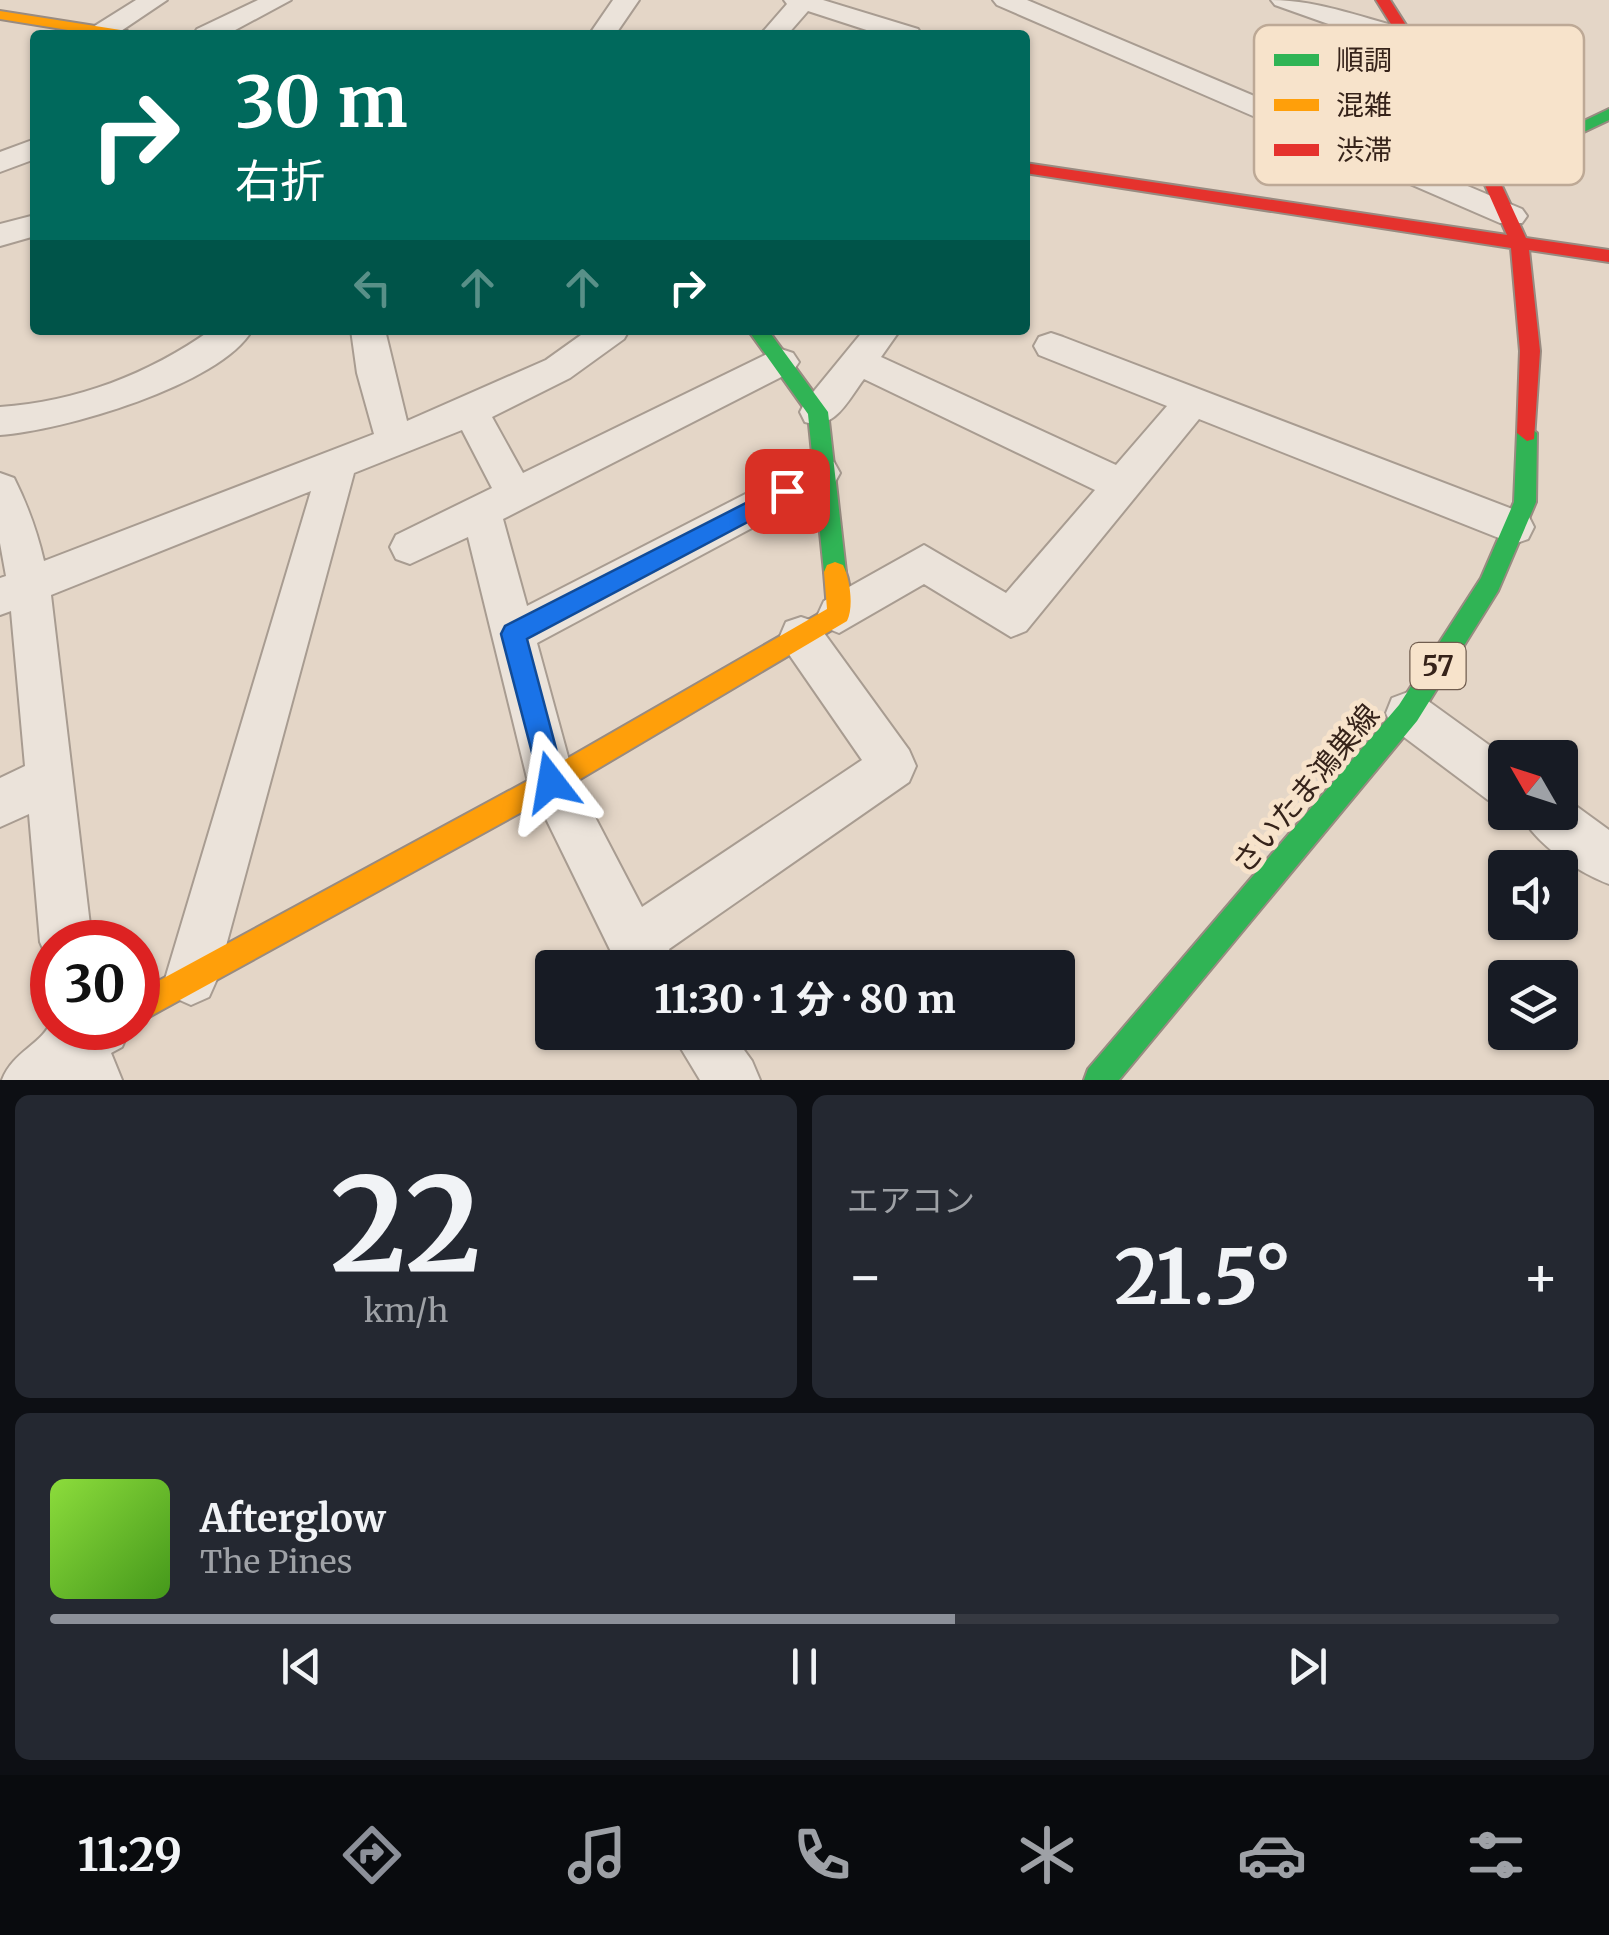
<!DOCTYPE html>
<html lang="ja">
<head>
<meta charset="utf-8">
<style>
	body { margin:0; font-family:Merriweather,"Noto Sans JP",serif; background:#242831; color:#f1f3f6; height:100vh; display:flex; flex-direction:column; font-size:38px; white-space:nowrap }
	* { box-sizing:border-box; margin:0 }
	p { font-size:32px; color:#9ea1a6 }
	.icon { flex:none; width:55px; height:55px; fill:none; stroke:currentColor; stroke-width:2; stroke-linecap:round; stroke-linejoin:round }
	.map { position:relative; height:1080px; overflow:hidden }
	.details { display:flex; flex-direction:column; gap:15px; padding:15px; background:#0d0f14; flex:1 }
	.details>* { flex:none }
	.guide { position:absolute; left:30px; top:30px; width:1000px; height:305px; border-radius:10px; box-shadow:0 2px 8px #0004; background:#00695c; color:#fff; overflow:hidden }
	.needle { width:65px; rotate:309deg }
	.fabs { position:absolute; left:1488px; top:740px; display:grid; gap:20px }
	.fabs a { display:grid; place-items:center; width:90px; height:90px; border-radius:10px; background:#171b24; box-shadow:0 2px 8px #0004; font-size:50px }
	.speed { position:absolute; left:30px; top:920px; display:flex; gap:20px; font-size:50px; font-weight:700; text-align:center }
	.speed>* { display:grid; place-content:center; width:130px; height:130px; border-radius:50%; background:#171b24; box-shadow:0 2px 8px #0004; line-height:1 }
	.speed .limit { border:15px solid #d22; background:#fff; color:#111 }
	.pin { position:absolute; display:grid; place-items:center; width:85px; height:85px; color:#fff; margin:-42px; border-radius:20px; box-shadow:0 5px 15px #0006 }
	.me { position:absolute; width:110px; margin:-55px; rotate:346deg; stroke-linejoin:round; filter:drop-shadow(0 0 8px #0008) }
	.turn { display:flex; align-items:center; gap:35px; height:210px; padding:0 40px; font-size:45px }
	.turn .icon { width:130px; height:130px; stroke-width:2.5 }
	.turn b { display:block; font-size:70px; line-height:85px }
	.lanes { display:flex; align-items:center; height:95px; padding:0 40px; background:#0003; justify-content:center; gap:50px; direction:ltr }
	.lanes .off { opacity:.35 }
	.big { font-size:75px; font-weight:800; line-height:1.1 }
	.details .tile { flex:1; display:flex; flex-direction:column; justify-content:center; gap:15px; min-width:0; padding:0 35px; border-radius:15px; background:#242831 }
	.details .dial { align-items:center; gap:0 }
	.dial b { font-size:130px; line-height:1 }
	.song { display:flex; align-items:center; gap:30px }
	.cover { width:120px; height:120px; border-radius:15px; background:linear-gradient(135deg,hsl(90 70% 55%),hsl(100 70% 35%)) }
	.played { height:10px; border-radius:5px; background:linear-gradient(90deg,#8c9099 60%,#363941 60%) }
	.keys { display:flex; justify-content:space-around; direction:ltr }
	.heat { display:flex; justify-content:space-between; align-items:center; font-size:55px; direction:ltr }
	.details .tiles { flex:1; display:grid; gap:15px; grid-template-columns:1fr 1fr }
	.tile:last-child { grid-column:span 2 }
	.trip { position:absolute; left:535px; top:950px; width:540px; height:100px; border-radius:10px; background:#171b24; box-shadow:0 2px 8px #0004; font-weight:800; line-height:100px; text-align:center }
	.dock { display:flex; height:160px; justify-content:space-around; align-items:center; background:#090b0e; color:#9ea1a6 }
	.dock .icon { width:70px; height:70px }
	.dock .on { color:#8c9099 }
	.dock b { font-size:45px; color:#f1f3f6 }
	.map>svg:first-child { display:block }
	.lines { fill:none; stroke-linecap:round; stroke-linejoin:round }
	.street-casing { stroke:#a89c91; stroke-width:4 }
	.fast-casing { stroke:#988b81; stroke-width:4 }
	.slow-casing { stroke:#988b81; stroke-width:4 }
	.jam-casing { stroke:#988b81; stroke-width:4 }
	.street { fill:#ebe3da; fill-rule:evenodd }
	.fast { fill:#30b455; fill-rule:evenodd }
	.slow { fill:#ff9f0a; fill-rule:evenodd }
	.jam { fill:#e5322d; fill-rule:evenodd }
	.route { fill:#1a73e8; stroke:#114b97; stroke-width:2.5 }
	.labels { text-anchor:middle; stroke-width:10; stroke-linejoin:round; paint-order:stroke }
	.shield { fill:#f7e3cb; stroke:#705d4f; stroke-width:2.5 }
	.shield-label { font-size:28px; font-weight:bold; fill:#36231a }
	.street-label { font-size:30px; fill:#36231a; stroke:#f7e3cb }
	.key { fill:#f7e3cb; stroke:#bda996; stroke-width:2.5 }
	.key-label { font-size:28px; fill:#36231a }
</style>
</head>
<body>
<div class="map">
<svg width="1609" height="1080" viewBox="0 0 1609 1080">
	<rect width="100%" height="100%" fill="#e4d6c7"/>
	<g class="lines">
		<g class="street-casing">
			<path id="street" d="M 136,0 L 167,0 L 115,35 L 91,35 L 93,27 Z
				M 258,0 L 291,0 L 226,35 L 193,35 L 197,29 Z
				M 613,0 L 639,0 L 615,35 L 589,35 Z
				M 784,0 L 823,0 L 918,29 L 922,35 L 882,35 L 808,11 L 787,35 L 760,35 L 787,4 Z
				M 993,0 L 1027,0 L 1522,209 L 1527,216 L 1522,223 L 1500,223 L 997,5 Z
				M 1271,0 C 1321,0 1367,20 1415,31 L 1419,37 L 1406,45 L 1351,32 L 1275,5 Z
				M 35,139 L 35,159 L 0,172 L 0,152 Z
				M 35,215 L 35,236 L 0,246 L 0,224 Z
				M 211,330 L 252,330 C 221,385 61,431 0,435 L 0,407 C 76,402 149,374 211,330 Z
				M 351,330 L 385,330 L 407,421 L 546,360 L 588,330 L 629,330 L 624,339 L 570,378 L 492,417 L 523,473 L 769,353 L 781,349 L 793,353 L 799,362 L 793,371 L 503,519 L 527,606 L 808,462 L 821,458 L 834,462 L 840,473 L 834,484 L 537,643 L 573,775 L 642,907 L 862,760 L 786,650 L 780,636 L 786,622 L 801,617 L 816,622 L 909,750 L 916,766 L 909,782 L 669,949 L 677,968 L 619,968 L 528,782 L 468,537 L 410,564 L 396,559 L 390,547 L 396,535 L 492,488 L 462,430 L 354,473 L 217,979 L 209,997 L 191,1005 L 173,997 L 165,979 L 311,491 L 51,595 L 92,942 L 52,942 L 52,962 L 48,960 L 40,942 L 29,814 L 0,827 L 0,778 L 25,766 L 11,611 L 0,615 L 0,578 L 6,576 L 0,543 L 0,473 L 14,478 C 28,506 37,531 44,561 L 374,434 L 357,373 Z
				M 864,330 L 900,330 L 881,357 L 1116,465 L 1167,406 L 1039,355 L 1034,346 L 1039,337 L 1051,333 L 1063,337 L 1528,515 L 1534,527 L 1528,539 L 1514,544 L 1199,419 L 1026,631 L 1011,637 L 924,584 L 839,633 L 824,627 L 818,614 L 824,601 L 924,545 L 1006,593 L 1095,490 L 864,379 C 848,400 835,431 805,422 L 800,412 L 805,402 Z
				M 1408,692 L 1424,698 L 1507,758 L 1505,807 L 1488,800 L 1392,728 L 1386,713 L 1392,698 Z
				M 1561,795 L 1609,830 L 1609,884 C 1578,872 1533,843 1520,812 L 1560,812 Z
				M 52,1020 L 52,1028 L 130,1028 L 122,1047 L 111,1053 L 122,1080 L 2,1080 C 13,1051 43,1044 52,1020 Z
				M 671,1032 L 731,1032 L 752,1061 L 760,1080 L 700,1080 Z"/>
		</g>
		<g class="fast-casing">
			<path id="fast" d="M 1609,109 L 1609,120 L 1569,139 L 1459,128 L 1451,123 L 1459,118 L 1567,129 Z
				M 748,330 L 768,330 L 828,412 L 846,572 L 843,579 L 835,582 L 827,579 L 824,572 L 808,414 Z
				M 1527,425 L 1537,433 L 1536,502 L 1498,591 L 1417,721 L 1119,1080 L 1084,1080 L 1088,1069 L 1399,705 L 1481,578 L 1514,502 L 1517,433 Z"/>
		</g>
		<g class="slow-casing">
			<path id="slow" d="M 0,11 L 127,31 L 134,35 L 99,35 L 0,19 Z
				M 835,562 L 843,565 C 850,579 854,607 847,621 L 560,791 L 138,1023 L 138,992 L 542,773 L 827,609 L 824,572 L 827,565 Z"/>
		</g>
		<g class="jam-casing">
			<path id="jam" d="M 1376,0 L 1390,0 L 1485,149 L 1526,238 L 1609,250 L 1609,262 L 1529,250 L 1540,351 L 1534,439 L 1527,441 L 1517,433 L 1520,351 L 1511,248 L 1025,173 L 1025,163 L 1507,235 L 1469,149 Z"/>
		</g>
		<use href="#street" class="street"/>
		<use href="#fast" class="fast"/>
		<use href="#slow" class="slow"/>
		<use href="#jam" class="jam"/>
	</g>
	<path class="route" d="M 787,482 L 798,491 L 795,497 L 527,639 L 565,782 L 561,791 L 551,795 L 542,791 L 501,634 L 505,626 Z"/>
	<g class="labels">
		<rect class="shield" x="1410.5" y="643" width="55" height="46" rx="8"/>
		<g class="shield-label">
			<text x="1438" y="676">57</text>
		</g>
		<g class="street-label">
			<text transform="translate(1306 789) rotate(-50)" y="10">さいたま鴻巣線</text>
		</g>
	</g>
	<rect x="1254" y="25" width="330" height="160" rx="15" class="key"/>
	<rect x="1274" y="54" width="45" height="12" fill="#30b455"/>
	<rect x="1274" y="99" width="45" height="12" fill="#ff9f0a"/>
	<rect x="1274" y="144" width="45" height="12" fill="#e5322d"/>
	<g class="key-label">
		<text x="1336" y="70">順調</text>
		<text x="1336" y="115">混雑</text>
		<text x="1336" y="160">渋滞</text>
	</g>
</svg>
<div class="fabs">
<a><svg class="needle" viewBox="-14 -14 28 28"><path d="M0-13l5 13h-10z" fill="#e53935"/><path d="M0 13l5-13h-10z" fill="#9ea1a6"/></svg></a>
<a><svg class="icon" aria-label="sound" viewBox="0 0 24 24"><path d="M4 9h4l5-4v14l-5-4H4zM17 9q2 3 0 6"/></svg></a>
<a><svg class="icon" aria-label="layers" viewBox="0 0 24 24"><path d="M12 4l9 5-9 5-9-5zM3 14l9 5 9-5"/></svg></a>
</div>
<div class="speed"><div class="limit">30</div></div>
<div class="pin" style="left:787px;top:491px;background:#d93025"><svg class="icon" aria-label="arrive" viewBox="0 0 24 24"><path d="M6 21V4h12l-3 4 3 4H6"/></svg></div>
<svg class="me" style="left:551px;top:782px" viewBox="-20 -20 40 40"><path d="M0-17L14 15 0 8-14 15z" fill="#1a73e8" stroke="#fff" stroke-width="4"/></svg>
<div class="trip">11:30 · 1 分 · 80 m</div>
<div class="guide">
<div class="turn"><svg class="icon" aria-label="right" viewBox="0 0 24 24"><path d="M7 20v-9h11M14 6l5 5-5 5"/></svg><div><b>30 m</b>右折</div></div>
<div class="lanes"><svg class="icon off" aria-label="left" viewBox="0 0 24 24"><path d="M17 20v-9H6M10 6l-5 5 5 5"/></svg><svg class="icon off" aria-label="ahead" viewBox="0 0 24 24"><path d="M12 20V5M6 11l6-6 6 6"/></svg><svg class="icon off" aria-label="ahead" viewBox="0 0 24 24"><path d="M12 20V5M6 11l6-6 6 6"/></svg><svg class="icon" aria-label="right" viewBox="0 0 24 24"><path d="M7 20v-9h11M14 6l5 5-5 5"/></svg></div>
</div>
</div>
<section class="details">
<div class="tiles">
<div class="tile dial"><b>22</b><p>km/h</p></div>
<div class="tile"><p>エアコン</p>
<div class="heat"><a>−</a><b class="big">21.5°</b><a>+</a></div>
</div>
<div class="tile">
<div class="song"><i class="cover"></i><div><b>Afterglow</b><p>The Pines</p></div></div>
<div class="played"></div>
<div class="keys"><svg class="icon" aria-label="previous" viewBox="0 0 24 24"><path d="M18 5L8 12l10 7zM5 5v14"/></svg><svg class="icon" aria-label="pause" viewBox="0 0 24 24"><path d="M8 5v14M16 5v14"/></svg><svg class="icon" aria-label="next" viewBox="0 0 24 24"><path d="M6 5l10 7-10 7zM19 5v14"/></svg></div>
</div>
</div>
</section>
<nav class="dock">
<b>11:29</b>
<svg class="icon on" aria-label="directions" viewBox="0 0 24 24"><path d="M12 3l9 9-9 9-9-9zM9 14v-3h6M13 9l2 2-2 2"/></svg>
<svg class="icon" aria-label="music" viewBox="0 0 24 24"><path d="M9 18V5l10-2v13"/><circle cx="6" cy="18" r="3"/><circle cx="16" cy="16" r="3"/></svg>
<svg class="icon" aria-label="phone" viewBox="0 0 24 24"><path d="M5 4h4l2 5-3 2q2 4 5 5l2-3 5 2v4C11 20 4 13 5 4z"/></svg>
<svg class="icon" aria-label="climate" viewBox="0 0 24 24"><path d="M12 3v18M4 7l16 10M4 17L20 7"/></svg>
<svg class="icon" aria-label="car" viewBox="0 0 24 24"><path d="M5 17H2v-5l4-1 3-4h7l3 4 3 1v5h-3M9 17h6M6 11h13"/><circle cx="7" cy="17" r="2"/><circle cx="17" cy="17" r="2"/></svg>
<svg class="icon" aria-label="filters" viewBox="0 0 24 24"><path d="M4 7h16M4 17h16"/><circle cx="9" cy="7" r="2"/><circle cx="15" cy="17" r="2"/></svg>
</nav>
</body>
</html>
